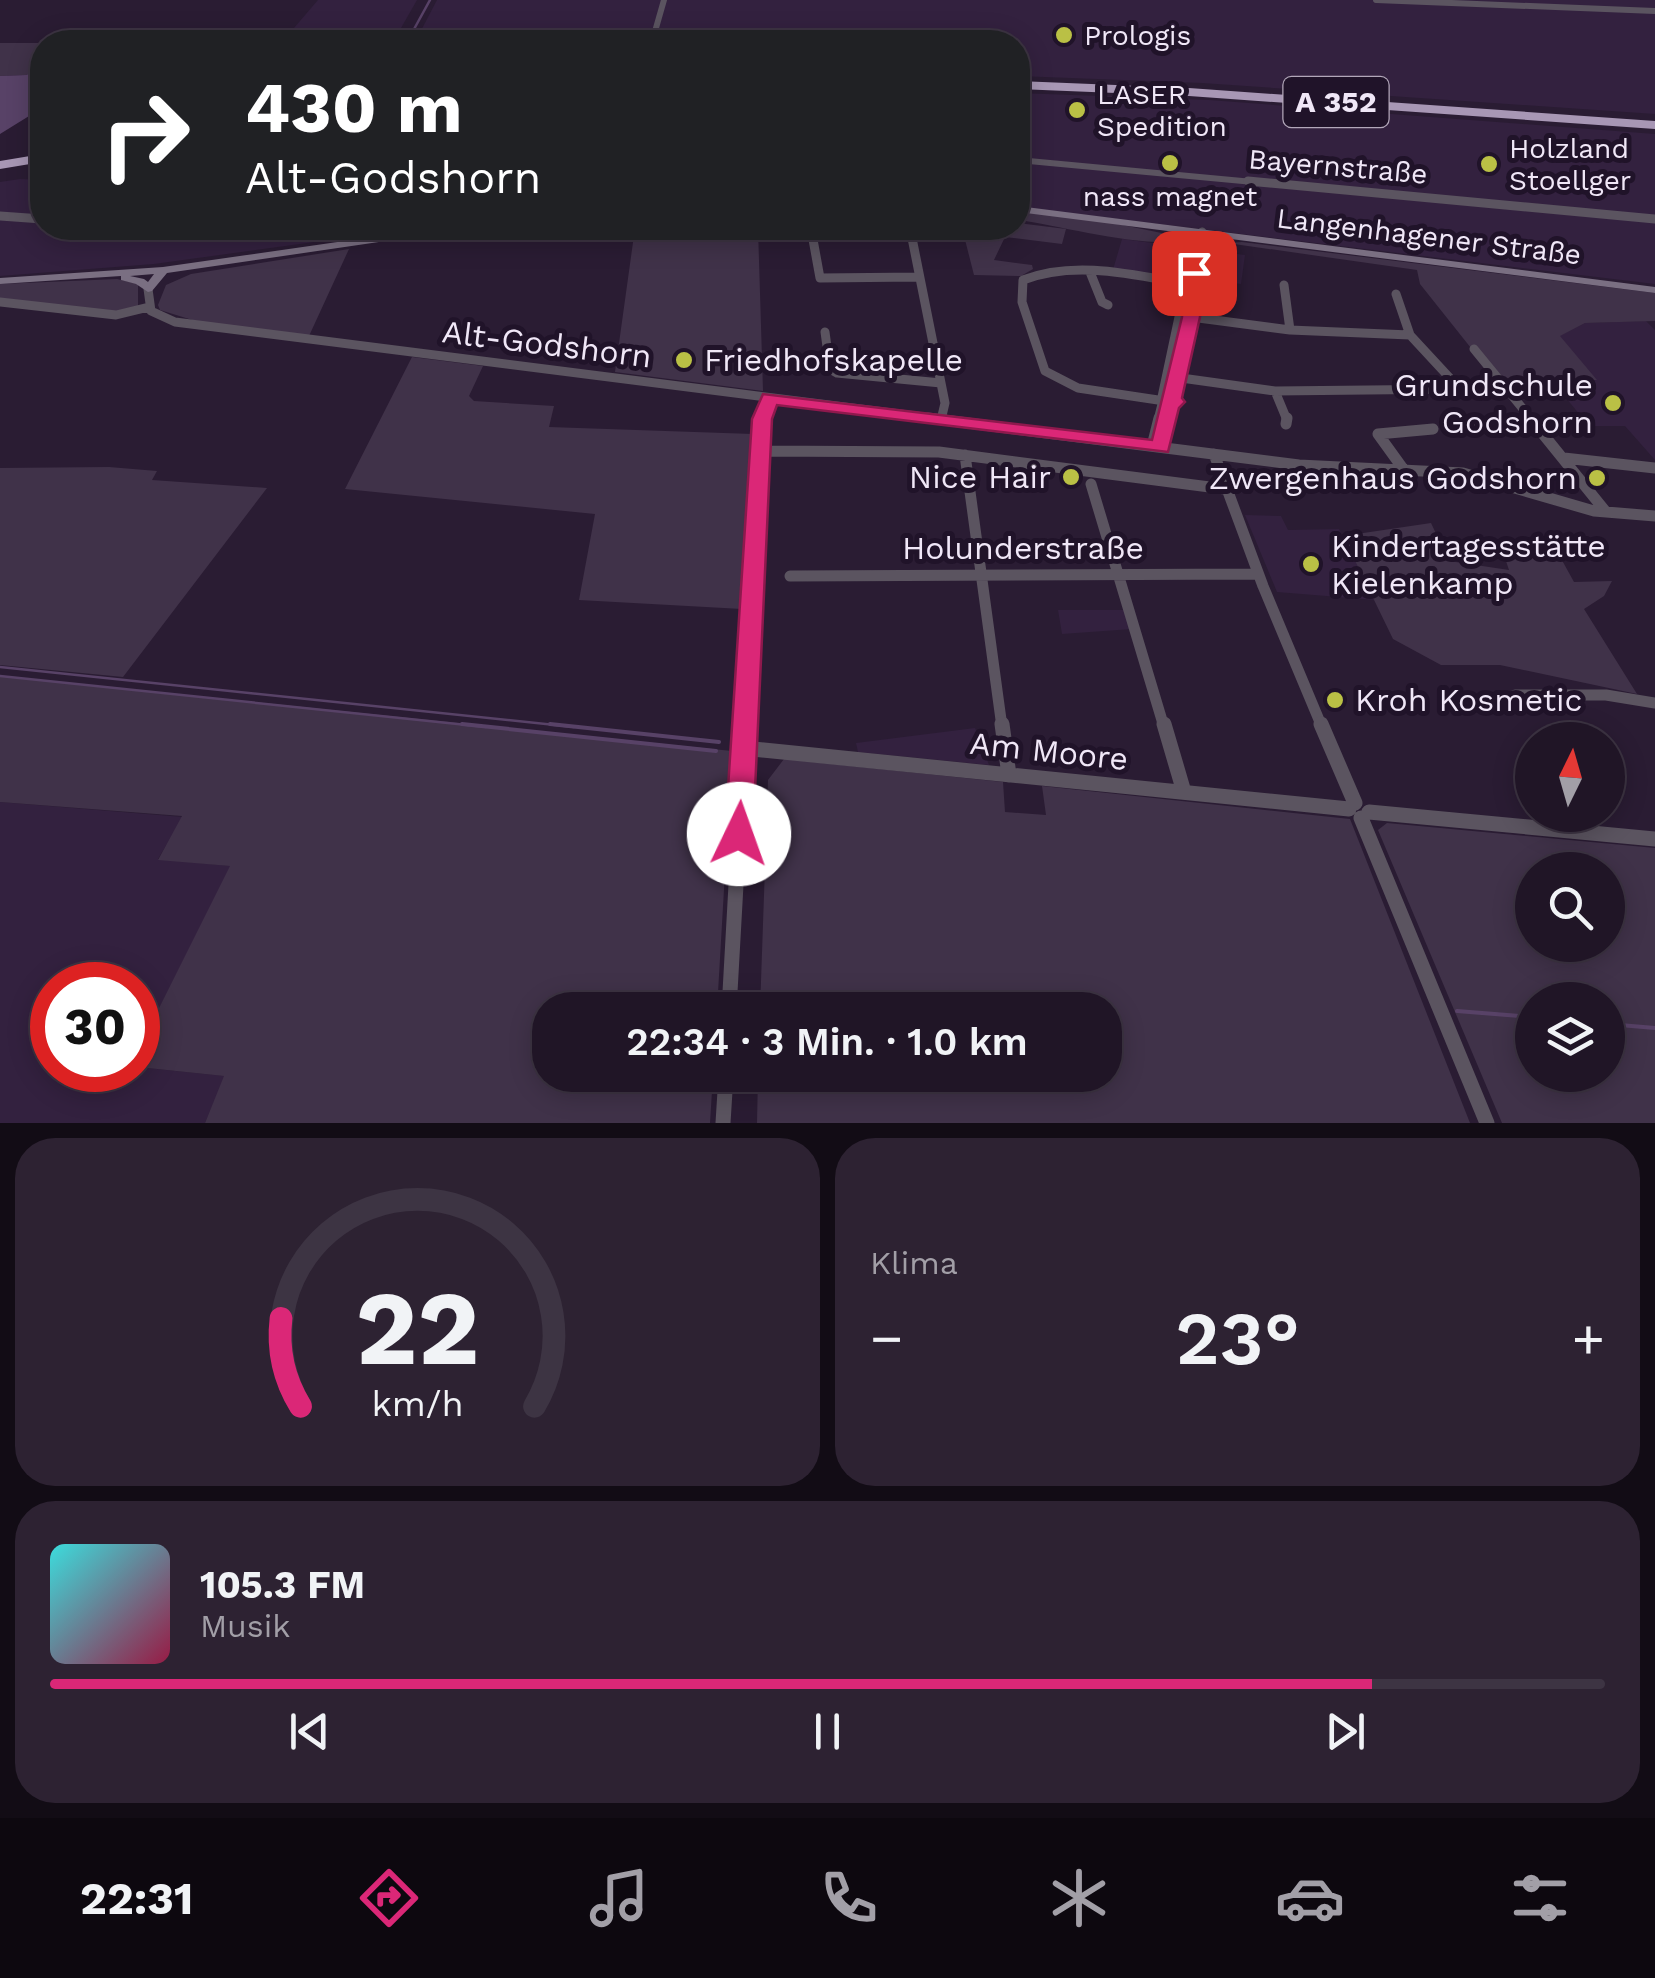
<!DOCTYPE html>
<html lang="de">
<head>
<meta charset="utf-8">
<style>
	body { margin:0; font-family:"Work Sans",sans-serif; background:#2d2232; color:#f1f3f6; height:100vh; display:flex; flex-direction:column; font-size:38px; white-space:nowrap }
	* { box-sizing:border-box; margin:0 }
	p { font-size:32px; color:#a29fa7 }
	.icon { flex:none; width:55px; height:55px; fill:none; stroke:currentColor; stroke-width:2; stroke-linecap:round; stroke-linejoin:round }
	.map { position:relative; height:1123px; overflow:hidden }
	.side { display:flex; flex-direction:column; gap:15px; padding:15px; background:#120c15; flex:1 }
	.side>* { flex:none }
	.top-card { position:absolute; left:30px; top:30px; width:1000px; height:210px; border-radius:40px; box-shadow:0 5px 25px #0003,0 0 0 2px #3d3443; background:#202124; color:#fff; overflow:hidden }
	.needle { width:65px; rotate:5deg }
	.controls { position:absolute; left:1515px; top:722px; display:grid; gap:20px }
	.controls a { display:grid; place-items:center; width:110px; height:110px; border-radius:50%; background:#201526; box-shadow:0 5px 25px #0003,0 0 0 2px #3d3443; font-size:50px }
	.speed { position:absolute; left:30px; top:962px; display:flex; gap:20px; font-size:50px; font-weight:700; text-align:center }
	.speed>* { display:grid; place-content:center; width:130px; height:130px; border-radius:50%; background:#201526; box-shadow:0 5px 25px #0003,0 0 0 2px #3d3443; line-height:1 }
	.speed .limit { border:15px solid #d22; background:#fff; color:#111 }
	.pin { position:absolute; display:grid; place-items:center; width:85px; height:85px; color:#fff; margin:-42px; border-radius:20px; box-shadow:0 5px 15px #0006 }
	.me { position:absolute; width:110px; margin:-55px; rotate:3deg; stroke-linejoin:round; filter:drop-shadow(0 0 8px #0008) }
	.turn { display:flex; align-items:center; gap:35px; height:210px; padding:0 50px; font-size:45px }
	.turn .icon { width:130px; height:130px; stroke-width:2.5 }
	.turn b { display:block; font-size:70px; line-height:85px }
	.big { font-size:75px; font-weight:600; line-height:1.1 }
	.side .card { flex:1; display:flex; flex-direction:column; justify-content:center; gap:15px; min-width:0; padding:0 35px; border-radius:40px; background:#2d2232 }
	.side .dial { align-items:center; gap:0 }
	.dial svg { height:260px; overflow:visible; fill:none; stroke:#3d3443; stroke-width:7; stroke-linecap:round; text-anchor:middle }
	.dial text { fill:#f1f3f6; stroke:none }
	.song { display:flex; align-items:center; gap:30px }
	.cover { width:120px; height:120px; border-radius:15px; background:linear-gradient(135deg,hsl(180 70% 55%),hsl(340 70% 35%)) }
	.played { height:10px; border-radius:5px; background:linear-gradient(90deg,#db2777 85%,#3d3443 85%) }
	.keys { display:flex; justify-content:space-around; direction:ltr }
	.heat { display:flex; justify-content:space-between; align-items:center; font-size:55px; direction:ltr }
	.side .tiles { flex:1; display:grid; gap:15px; grid-template-columns:1fr 1fr }
	.card:last-child { grid-column:span 2 }
	.trip { position:absolute; left:532px; top:992px; width:590px; height:100px; border-radius:40px; background:#201526; box-shadow:0 5px 25px #0003,0 0 0 2px #3d3443; font-weight:600; line-height:100px; text-align:center }
	.dock { display:flex; height:160px; justify-content:space-around; align-items:center; background:#0d080f; color:#a29fa7 }
	.dock .icon { width:70px; height:70px }
	.dock .on { color:#db2777 }
	.dock b { font-size:45px; color:#f1f3f6 }
	.map>svg:first-child { display:block }
	.built { fill:#33213f }
	.green { fill:#403249; fill-rule:evenodd }
	.water { fill:#584267 }
	.lines { fill:none; stroke-linecap:round; stroke-linejoin:round }
	.stream-far1 { stroke:#584267; stroke-width:2.5 }
	.stream { stroke:#584267; stroke-width:4 }
	.minor-far3 { stroke:#5b5460; stroke-width:6 }
	.minor-far2 { stroke:#5b5460; stroke-width:9 }
	.minor-far1 { stroke:#5b5460; stroke-width:11 }
	.minor { stroke:#5b5460; stroke-width:15 }
	.secondary { fill:#7a6f82; fill-rule:evenodd }
	.motorway { fill:#a897b5; fill-rule:evenodd }
	.route { fill:#db2777; stroke:#8e194d; stroke-width:2.5 }
	.poi-dot { fill:#bac045; stroke:#201329; stroke-width:4 }
	.labels { text-anchor:middle; stroke-width:10; stroke-linejoin:round; paint-order:stroke }
	.far-poi-label { font-size:28px; fill:#f0e7f7; stroke:#201329; text-anchor:start }
	.far-street-label { font-size:28px; fill:#f0e7f7; stroke:#201329 }
	.shield { fill:#201329; stroke:#b2a7b9; stroke-width:2.5 }
	.shield-label { font-size:30px; font-weight:bold; fill:#f0e7f7 }
	.street-label { font-size:32px; fill:#f0e7f7; stroke:#201329 }
	.poi-label { font-size:32px; fill:#f0e7f7; stroke:#201329; text-anchor:start }
</style>
</head>
<body>
<div class="map">
<svg width="1655" height="1123" viewBox="0 0 1655 1123">
	<rect width="100%" height="100%" fill="#2a1c33"/>
	<path class="built" d="M 318,0 L 417,0 L 393,42 L 282,42 Z
		M 437,0 L 1655,0 L 1655,114 L 1202,83 L 1018,76 L 1018,42 L 415,42 Z
		M 1018,93 L 1209,100 L 1655,134 L 1655,284 L 1018,207 Z
		M 20,179 L 42,180 L 42,228 L 416,228 L 154,264 L 0,276 L 0,182 Z
		M 1122,239 L 1245,255 L 1241,284 L 1188,278 L 1186,282 L 1112,273 Z
		M 1646,321 L 1655,330 L 1655,460 L 1625,426 L 1589,426 L 1552,381 L 1596,380 L 1559,336 L 1585,323 Z
		M 1245,515 L 1281,516 L 1288,530 L 1339,529 L 1376,600 L 1277,592 Z
		M 1058,610 L 1126,610 L 1132,629 L 1062,634 Z
		M 975,728 L 989,765 L 858,752 L 856,743 Z
		M 0,802 L 183,817 L 158,859 L 231,866 L 138,1050 L 138,985 L 52,985 L 52,1070 L 138,1067 L 225,1076 L 205,1123 L 0,1123 Z"/>
	<path class="green" d="M 0,43 L 42,43 L 42,69 L 26,75 L 0,76 Z
		M 1018,211 L 1103,221 L 1191,239 C 1152,251 1063,226 1018,220 Z
		M 1018,223 L 1066,229 L 1062,244 L 1005,237 L 994,260 L 1032,265 L 1033,269 L 1021,276 L 974,275 L 962,228 L 1018,228 Z
		M 635,228 L 758,228 L 763,391 L 615,372 Z
		M 1242,242 L 1655,293 L 1655,321 L 1585,323 L 1560,336 L 1597,380 L 1498,382 L 1420,284 L 1417,270 L 1227,243 Z
		M 349,249 L 309,336 L 202,323 L 160,310 L 158,305 L 166,285 L 191,274 Z
		M 117,279 L 138,284 L 138,306 L 115,313 L 0,298 L 0,284 Z
		M 412,357 L 483,366 L 469,396 L 474,401 L 554,406 L 549,427 L 753,434 L 742,609 L 579,600 L 595,514 L 345,489 Z
		M 109,467 L 157,471 L 152,480 L 267,488 L 123,677 L 0,665 L 0,468 Z
		M 1431,523 L 1449,561 L 1509,570 L 1504,555 L 1558,553 L 1574,582 L 1612,581 L 1604,596 L 1584,609 L 1637,694 L 1500,665 L 1441,665 L 1393,639 L 1343,536 Z
		M 0,676 L 732,751 L 717,1010 L 550,1010 L 550,1075 L 713,1075 L 710,1123 L 205,1123 L 224,1076 L 138,1067 L 138,1050 L 230,866 L 158,860 L 182,816 L 0,802 Z
		M 784,759 L 1003,782 L 1005,812 L 1046,815 L 1042,786 L 1350,819 L 1470,1123 L 757,1123 L 758,1075 L 1105,1075 L 1105,1010 L 760,1010 L 768,780 Z
		M 1387,823 L 1655,848 L 1655,1123 L 1502,1123 L 1378,830 ZM 1532,870 L 1608,870 L 1608,945 L 1532,945 ZM 1532,1000 L 1608,1000 L 1608,1075 L 1532,1075 Z"/>
	<path class="water" d="M 42,69 L 42,108 L 0,134 L 0,76 L 26,75 Z"/>
	<g class="lines">
		<path class="stream-far1" d="M 407,42 L 430,0
			M 0,667 L 574,727
			M 0,676 L 486,727"/>
		<path class="stream" d="M 462,724 L 716,751
			M 550,724 L 719,742
			M 1457,1011 L 1532,1017
			M 1608,1024 L 1655,1028"/>
		<path class="minor-far3" d="M 1376,0 L 1655,11
			M 652,42 L 664,0
			M 1018,160 L 1275,184"/>
		<path class="minor-far2" d="M 1248,181 L 1655,219
			M 0,216 L 42,219
			M 910,228 L 945,403 L 941,420
			M 812,234 L 820,278 L 918,277
			M 1198,250 L 1202,232
			M 1090,272 L 1102,302 L 1108,305
			M 1284,285 L 1290,330
			M 148,289 L 151,311 L 175,322 L 948,420
			M 1396,294 L 1410,335
			M 0,302 L 116,315 L 149,307
			M 1180,313 L 1187,288 L 1193,285
			M 1189,314 L 1197,256
			M 825,332 L 830,369 L 837,373 L 941,383
			M 1474,349 L 1532,420
			M 1167,376 L 1275,391 L 1460,389 L 1410,335 L 1290,330 L 1191,317
			M 1275,391 L 1287,420
			M 1162,397 L 1179,317
			M 1172,398 L 1188,319
			M 1158,400 L 1078,388 L 1045,371 L 1022,302 L 1023,280 C 1077,259 1138,276 1193,285
			M 762,420 L 770,398
			M 1158,420 L 1162,404
			M 1166,420 L 1170,405"/>
		<path class="minor-far1" d="M 928,418 L 1299,465 L 1463,473 L 1594,511 L 1655,516
			M 1530,418 L 1606,512
			M 1286,424 L 1287,418
			M 1477,425 L 1536,423
			M 1152,446 L 1159,418
			M 1160,447 L 1167,418
			M 760,451 L 939,452 L 1225,489
			M 1214,454 L 1263,586 L 1322,727
			M 965,455 L 1002,727
			M 1564,458 L 1655,468
			M 1404,470 L 1378,434 L 1433,429
			M 1091,484 L 1164,727
			M 790,576 L 1256,574
			M 1515,695 L 1606,695 L 1655,703
			M 745,727 L 762,418"/>
		<path class="minor" d="M 1002,724 L 1009,775
			M 1164,724 L 1184,792
			M 1321,724 L 1355,803
			M 743,748 L 1349,809
			M 1369,812 L 1655,839
			M 1361,818 L 1487,1123
			M 729,1010 L 745,724
			M 723,1123 L 726,1075"/>
		<path class="secondary" d="M 1018,206 L 1655,287 L 1655,293 L 1018,212 Z
			M 435,228 L 459,228 L 454,231 L 167,273 L 152,291 L 148,292 L 136,284 L 121,280 L 121,276 L 0,284 L 0,278 L 163,267 ZM 154,274 L 148,282 L 144,279 L 130,276 Z"/>
		<path class="motorway" d="M 1018,81 L 1189,88 L 1655,121 L 1655,129 L 1189,96 L 1018,89 Z
			M 42,154 L 42,162 L 0,169 L 0,161 Z"/>
	</g>
	<path class="route" d="M 1194,268 L 1202,273 L 1200,317 L 1182,398 L 1185,402 L 1179,408 L 1168,452 L 777,405 L 772,419 L 753,834 L 749,842 L 739,845 L 729,842 L 725,834 L 752,419 L 763,394 L 1152,440 L 1182,317 L 1185,273 Z"/>
	<g class="poi-dot">
		<circle cx="1064" cy="35" r="10"/>
		<circle cx="1077" cy="110" r="10"/>
		<circle cx="1170" cy="163" r="10"/>
		<circle cx="1489" cy="164" r="10"/>
		<circle cx="684" cy="360" r="10"/>
		<circle cx="1613" cy="403" r="10"/>
		<circle cx="1071" cy="477" r="10"/>
		<circle cx="1597" cy="478" r="10"/>
		<circle cx="1311" cy="564" r="10"/>
		<circle cx="1335" cy="700" r="10"/>
	</g>
	<g class="labels">
		<g class="far-poi-label">
			<text x="1084" y="45">Prologis</text>
			<text x="1097" y="104">LASER<tspan x="1097" dy="32">Spedition</tspan></text>
			<text x="1509" y="158">Holzland<tspan x="1509" dy="32">Stoellger</tspan></text>
			<text x="1170" y="206" text-anchor="middle">nass magnet</text>
		</g>
		<g class="far-street-label">
			<text transform="translate(1338 166) rotate(5)" y="10">Bayernstraße</text>
			<text transform="translate(1429 236) rotate(7)" y="10">Langenhagener Straße</text>
		</g>
		<rect class="shield" x="1283.5" y="77" width="105" height="50" rx="8"/>
		<g class="shield-label">
			<text x="1336" y="112">A 352</text>
		</g>
		<g class="street-label">
			<text transform="translate(547 344) rotate(7)" y="11">Alt-Godshorn</text>
			<text x="1023" y="559">Holunderstraße</text>
			<text transform="translate(1049 751) rotate(6)" y="11">Am Moore</text>
		</g>
		<g class="poi-label">
			<text x="704" y="371">Friedhofskapelle</text>
			<text x="1593" y="396" text-anchor="end">Grundschule<tspan x="1593" dy="37">Godshorn</tspan></text>
			<text x="1051" y="488" text-anchor="end">Nice Hair</text>
			<text x="1577" y="489" text-anchor="end">Zwergenhaus Godshorn</text>
			<text x="1331" y="557">Kindertagesstätte<tspan x="1331" dy="37">Kielenkamp</tspan></text>
			<text x="1355" y="711">Kroh Kosmetic</text>
		</g>
	</g>
</svg>
<div class="controls">
<a><svg class="needle" viewBox="-14 -14 28 28"><path d="M0-13l5 13h-10z" fill="#e53935"/><path d="M0 13l5-13h-10z" fill="#a29fa7"/></svg></a>
<a><svg class="icon" aria-label="search" viewBox="0 0 24 24"><circle cx="10" cy="10" r="6"/><path d="M15 15l6 6"/></svg></a>
<a><svg class="icon" aria-label="layers" viewBox="0 0 24 24"><path d="M12 4l9 5-9 5-9-5zM3 14l9 5 9-5"/></svg></a>
</div>
<div class="speed"><div class="limit">30</div></div>
<div class="pin" style="left:1194px;top:273px;background:#d93025"><svg class="icon" aria-label="arrive" viewBox="0 0 24 24"><path d="M6 21V4h12l-3 4 3 4H6"/></svg></div>
<svg class="me" style="left:739px;top:834px" viewBox="-20 -20 40 40"><circle r="19" fill="#fff"/><path d="M0-13L10 11 0 6-10 11z" fill="#db2777"/></svg>
<div class="trip">22:34 · 3 Min. · 1.0 km</div>
<div class="top-card">
<div class="turn"><svg class="icon" aria-label="right" viewBox="0 0 24 24"><path d="M7 20v-9h11M14 6l5 5-5 5"/></svg><div><b>430 m</b>Alt-Godshorn</div></div>
</div>
</div>
<section class="side">
<div class="tiles">
<div class="card dial"><svg viewBox="0 0 100 80">
<path d="M14 69A42 42 0 1 1 86 69"/>
<path d="M14 69A42 42 0 0 1 8 42" stroke="#db2777"/>
<text x="50" y="56" font-size="32" font-weight="700">22</text>
<text x="50" y="72" font-size="11">km/h</text>
</svg></div>
<div class="card"><p>Klima</p>
<div class="heat"><a>−</a><b class="big">23°</b><a>+</a></div>
</div>
<div class="card">
<div class="song"><i class="cover"></i><div><b>105.3 FM</b><p>Musik</p></div></div>
<div class="played"></div>
<div class="keys"><svg class="icon" aria-label="previous" viewBox="0 0 24 24"><path d="M18 5L8 12l10 7zM5 5v14"/></svg><svg class="icon" aria-label="pause" viewBox="0 0 24 24"><path d="M8 5v14M16 5v14"/></svg><svg class="icon" aria-label="next" viewBox="0 0 24 24"><path d="M6 5l10 7-10 7zM19 5v14"/></svg></div>
</div>
</div>
</section>
<nav class="dock">
<b>22:31</b>
<svg class="icon on" aria-label="directions" viewBox="0 0 24 24"><path d="M12 3l9 9-9 9-9-9zM9 14v-3h6M13 9l2 2-2 2"/></svg>
<svg class="icon" aria-label="music" viewBox="0 0 24 24"><path d="M9 18V5l10-2v13"/><circle cx="6" cy="18" r="3"/><circle cx="16" cy="16" r="3"/></svg>
<svg class="icon" aria-label="phone" viewBox="0 0 24 24"><path d="M5 4h4l2 5-3 2q2 4 5 5l2-3 5 2v4C11 20 4 13 5 4z"/></svg>
<svg class="icon" aria-label="climate" viewBox="0 0 24 24"><path d="M12 3v18M4 7l16 10M4 17L20 7"/></svg>
<svg class="icon" aria-label="car" viewBox="0 0 24 24"><path d="M5 17H2v-5l4-1 3-4h7l3 4 3 1v5h-3M9 17h6M6 11h13"/><circle cx="7" cy="17" r="2"/><circle cx="17" cy="17" r="2"/></svg>
<svg class="icon" aria-label="filters" viewBox="0 0 24 24"><path d="M4 7h16M4 17h16"/><circle cx="9" cy="7" r="2"/><circle cx="15" cy="17" r="2"/></svg>
</nav>
</body>
</html>
